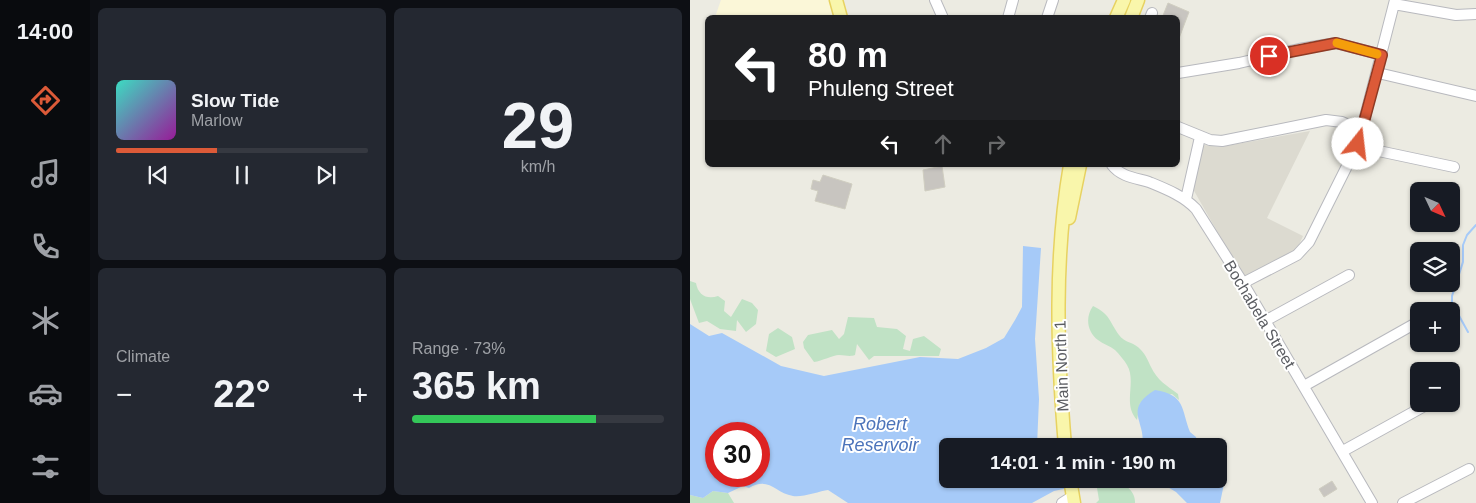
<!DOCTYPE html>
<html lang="en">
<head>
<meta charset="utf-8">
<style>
	body { margin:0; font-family:Arial,sans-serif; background:#242831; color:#f1f3f6; height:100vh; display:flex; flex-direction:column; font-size:19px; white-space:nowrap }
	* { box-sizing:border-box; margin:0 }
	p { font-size:16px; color:#9ea1a6 }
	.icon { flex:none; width:28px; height:28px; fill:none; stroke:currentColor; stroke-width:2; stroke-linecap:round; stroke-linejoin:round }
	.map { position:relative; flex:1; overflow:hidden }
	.sheet { display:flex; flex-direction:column; gap:8px; padding:8px; background:#0d0f14; width:600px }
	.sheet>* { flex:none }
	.top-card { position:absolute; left:15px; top:15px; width:475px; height:152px; border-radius:8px; box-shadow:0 1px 4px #0004; background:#202124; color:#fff; overflow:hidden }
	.needle { width:32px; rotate:134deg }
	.fabs { position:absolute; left:720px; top:182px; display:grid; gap:10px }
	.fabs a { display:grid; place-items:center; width:50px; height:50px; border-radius:8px; background:#171b24; box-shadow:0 1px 4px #0004; font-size:25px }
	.speed { position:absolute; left:15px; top:422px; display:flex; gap:10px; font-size:25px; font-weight:700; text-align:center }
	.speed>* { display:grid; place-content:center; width:65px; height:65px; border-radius:50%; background:#171b24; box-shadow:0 1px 4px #0004; line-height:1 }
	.speed .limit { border:8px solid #d22; background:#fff; color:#111 }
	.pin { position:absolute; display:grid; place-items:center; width:42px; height:42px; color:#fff; margin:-21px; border:2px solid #fff; border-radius:50%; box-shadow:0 1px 5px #0007 }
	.me { position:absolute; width:55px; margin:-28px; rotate:16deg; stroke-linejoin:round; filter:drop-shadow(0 0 4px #0008) }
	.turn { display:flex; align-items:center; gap:18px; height:105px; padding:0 20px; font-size:22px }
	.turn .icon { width:65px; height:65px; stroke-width:2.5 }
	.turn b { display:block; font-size:35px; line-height:42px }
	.lanes { display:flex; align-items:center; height:48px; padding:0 20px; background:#0003; justify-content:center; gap:25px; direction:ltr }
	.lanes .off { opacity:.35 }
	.big { font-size:38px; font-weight:700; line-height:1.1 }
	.sheet .card { flex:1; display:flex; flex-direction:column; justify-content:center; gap:8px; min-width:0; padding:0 18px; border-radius:8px; background:#242831 }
	.sheet .dial { align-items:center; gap:0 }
	.dial b { font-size:65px; line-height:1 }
	.song { display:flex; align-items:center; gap:15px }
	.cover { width:60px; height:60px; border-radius:8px; background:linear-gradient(135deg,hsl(170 70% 55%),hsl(300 70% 35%)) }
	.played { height:5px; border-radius:2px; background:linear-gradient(90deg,#dc5a38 40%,#363941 40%) }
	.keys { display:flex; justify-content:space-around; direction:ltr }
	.heat { display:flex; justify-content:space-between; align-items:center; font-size:28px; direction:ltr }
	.charge { height:8px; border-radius:4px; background:linear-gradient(90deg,#34c759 73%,#363941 0) }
	.sheet .tiles { flex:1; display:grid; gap:8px; grid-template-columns:repeat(2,1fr) }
	.trip { position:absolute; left:249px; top:438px; width:288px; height:50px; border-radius:8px; background:#171b24; box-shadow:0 1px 4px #0004; font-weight:700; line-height:50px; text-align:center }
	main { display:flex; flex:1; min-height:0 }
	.tab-bar { display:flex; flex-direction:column; width:90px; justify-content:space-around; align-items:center; background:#090b0e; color:#9ea1a6 }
	.tab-bar .icon { width:35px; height:35px }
	.tab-bar .active { color:#dc5a38 }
	.tab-bar b { font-size:22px; color:#f1f3f6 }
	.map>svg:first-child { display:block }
	.commercial { fill:#fbf7d8 }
	.education { fill:#dcdad0 }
	.green { fill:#c0e2c5 }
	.water { fill:#a6caf8; fill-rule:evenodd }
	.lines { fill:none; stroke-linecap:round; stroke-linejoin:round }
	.stream { stroke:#a6caf8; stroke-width:2 }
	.building { fill:#c8c5c0; stroke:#d0cec1 }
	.minor-casing { stroke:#b8b9be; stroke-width:12 }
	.major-casing { stroke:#e7d261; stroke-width:15 }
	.minor { stroke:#fff; stroke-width:10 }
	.major { stroke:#f9f6ab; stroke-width:12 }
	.route-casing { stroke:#8f3a24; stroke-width:12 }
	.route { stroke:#dc5a38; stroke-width:9 }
	.slow { stroke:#f59e0b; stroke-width:9 }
	.labels { text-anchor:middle; stroke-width:4; stroke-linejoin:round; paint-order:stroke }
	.street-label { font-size:16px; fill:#5b5d62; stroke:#fff }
	.water-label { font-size:18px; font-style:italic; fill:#4b73ba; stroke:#fff }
</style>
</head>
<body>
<main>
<nav class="tab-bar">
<b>14:00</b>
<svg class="icon active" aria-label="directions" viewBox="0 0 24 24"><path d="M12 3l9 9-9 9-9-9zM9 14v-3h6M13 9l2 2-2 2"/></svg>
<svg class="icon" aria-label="music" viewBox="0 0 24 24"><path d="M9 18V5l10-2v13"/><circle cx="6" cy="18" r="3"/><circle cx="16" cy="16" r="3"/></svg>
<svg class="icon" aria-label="phone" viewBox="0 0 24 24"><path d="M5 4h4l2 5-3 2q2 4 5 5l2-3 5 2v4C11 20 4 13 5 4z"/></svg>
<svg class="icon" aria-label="climate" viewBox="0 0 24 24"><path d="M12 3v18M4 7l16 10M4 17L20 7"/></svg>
<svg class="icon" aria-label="car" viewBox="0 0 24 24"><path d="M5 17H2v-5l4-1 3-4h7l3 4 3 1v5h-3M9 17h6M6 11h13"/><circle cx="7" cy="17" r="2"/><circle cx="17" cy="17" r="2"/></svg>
<svg class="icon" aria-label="filters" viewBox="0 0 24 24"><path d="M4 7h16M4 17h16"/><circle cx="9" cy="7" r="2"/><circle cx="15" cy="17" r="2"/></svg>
</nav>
<section class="sheet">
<div class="tiles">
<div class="card">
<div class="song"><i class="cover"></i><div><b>Slow Tide</b><p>Marlow</p></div></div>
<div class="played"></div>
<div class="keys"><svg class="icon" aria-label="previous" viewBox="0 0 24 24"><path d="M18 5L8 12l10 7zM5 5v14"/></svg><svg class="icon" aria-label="pause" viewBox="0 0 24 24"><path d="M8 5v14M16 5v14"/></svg><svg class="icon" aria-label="next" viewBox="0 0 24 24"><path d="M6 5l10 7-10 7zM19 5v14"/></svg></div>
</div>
<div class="card dial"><b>29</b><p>km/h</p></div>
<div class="card"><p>Climate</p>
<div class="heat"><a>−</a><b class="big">22°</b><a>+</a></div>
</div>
<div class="card"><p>Range · 73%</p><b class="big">365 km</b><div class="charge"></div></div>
</div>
</section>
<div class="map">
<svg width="786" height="503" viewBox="0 0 786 503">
	<rect width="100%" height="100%" fill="#ecebe2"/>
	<path class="commercial" d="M 31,0 L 139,0 L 143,17 L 25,17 Z"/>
	<path class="education" d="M 620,131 L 577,218 L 613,236 L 607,249 L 553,277 L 503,189 L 511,150 L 514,145 L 530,147 Z"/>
	<path class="green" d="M 0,281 L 6,283 C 8,295 17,300 28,296 L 35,301 L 34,311 L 41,317 L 52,299 L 62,303 L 68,310 L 66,324 L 56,332 L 47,320 L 46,331 L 30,329 L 17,321 L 9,323 L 0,299 Z
		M 403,306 C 420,314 419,321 429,335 C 434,343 445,342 451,350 C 456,355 458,361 461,367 C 467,380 477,386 488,394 L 489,400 L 482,394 L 450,403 L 447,420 C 432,404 447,382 437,365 C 434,360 429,354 425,350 C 420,346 413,344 408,340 C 397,332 395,317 403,306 Z
		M 158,317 L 184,318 L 187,327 L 207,329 L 216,336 L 213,349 L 220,351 L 223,339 L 234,336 L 251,349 L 249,356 L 184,356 L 179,360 L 167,344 L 165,355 C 159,357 156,355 149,355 C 143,355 132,361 124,362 L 114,348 L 113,342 L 118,335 L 142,330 L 149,339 L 154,334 Z
		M 88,328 L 102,337 L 105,349 L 86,357 L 76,351 L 79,334 Z
		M 417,479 C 430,480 446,489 445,503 L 406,503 L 409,500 L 406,482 Z
		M 23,491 L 38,493 L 44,503 L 0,503 L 0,495 L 13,498 Z"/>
	<path class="water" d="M 333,246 L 351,248 L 345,339 L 349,399 L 347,446 L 258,446 L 258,479 L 528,479 L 528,474 L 534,484 L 530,503 L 497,503 L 486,492 L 476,486 L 466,485 L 439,487 L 420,479 L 364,491 L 342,503 L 158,503 L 138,490 C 130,491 111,498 103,496 C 85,493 79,476 59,488 L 53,486 L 38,493 L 23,491 L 13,498 L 0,495 L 0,324 L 19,336 L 32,333 L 91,366 L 134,376 L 230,357 L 268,359 L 296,348 L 314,338 L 325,320 L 332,307 ZM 26,434 L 69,434 L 69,476 L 26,476 Z
		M 465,390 C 496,395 491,409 500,432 L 506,437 L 508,446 L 452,446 C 457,422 432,410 465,390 Z"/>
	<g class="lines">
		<path class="stream" d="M 778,332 L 762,303 L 762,296 L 773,262 L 773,245 L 777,235 L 786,225"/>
	</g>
	<path class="building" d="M 478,3 L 499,12 L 488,41 L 488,18 L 472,18 Z
		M 252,166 L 255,187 L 235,191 L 233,170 Z
		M 133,175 L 162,184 L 155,209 L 125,201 L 128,191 L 121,189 L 123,180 L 130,182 Z
		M 642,481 L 647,489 L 634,497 L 629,489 Z"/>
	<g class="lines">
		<g class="minor-casing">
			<path id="minor" d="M 245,0 L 253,18
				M 704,4 L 766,15 L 786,14
				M 318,18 L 323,0
				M 357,18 L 363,0
				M 460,18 L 462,13
				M 488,73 L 549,63 L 609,49 L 646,43 L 692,55
				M 688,73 L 786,96
				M 488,127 L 520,140 L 532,141 L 636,120 L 652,122 L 672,131
				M 668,144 L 684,150 L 764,167
				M 422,165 C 431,177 446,178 459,182 C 476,189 494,196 506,209 L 553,283 L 682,503
				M 496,199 L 510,137
				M 553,283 L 607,255 L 619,242 L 668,144 L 705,0
				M 575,321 L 659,275
				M 614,386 L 726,323
				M 653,451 L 738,404
				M 372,503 L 383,496
				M 713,503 L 779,469"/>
		</g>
		<g class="major-casing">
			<path id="major" d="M 146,0 L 151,18
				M 426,18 L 434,0
				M 441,18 L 448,0
				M 379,218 L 390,165
				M 375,446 C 367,352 364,258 380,165
				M 380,479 L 384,503"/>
		</g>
		<use href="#minor" class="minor"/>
		<use href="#major" class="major"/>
	</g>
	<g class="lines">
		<g class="route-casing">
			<path id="route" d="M 579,56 L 646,43 L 692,55 L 668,144"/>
		</g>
		<use href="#route" class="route"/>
		<path class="slow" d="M 647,43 L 687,54"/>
	</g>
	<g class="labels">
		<g class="street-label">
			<text transform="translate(570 314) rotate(59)" y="6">Bochabela Street</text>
			<text transform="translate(371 366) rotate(-92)" y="6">Main North 1</text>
		</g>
		<g class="water-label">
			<text x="190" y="430">Robert<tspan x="190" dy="21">Reservoir</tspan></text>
		</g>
	</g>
</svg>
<div class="fabs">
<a><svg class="needle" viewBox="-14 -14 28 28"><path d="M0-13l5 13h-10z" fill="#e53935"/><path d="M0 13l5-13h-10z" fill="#9ea1a6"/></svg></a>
<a><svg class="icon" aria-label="layers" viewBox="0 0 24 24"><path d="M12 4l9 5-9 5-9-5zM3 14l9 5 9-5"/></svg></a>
<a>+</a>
<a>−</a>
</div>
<div class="speed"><div class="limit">30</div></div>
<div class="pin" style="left:579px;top:56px;background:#d93025"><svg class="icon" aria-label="arrive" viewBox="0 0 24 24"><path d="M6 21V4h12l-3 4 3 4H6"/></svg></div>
<svg class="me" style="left:668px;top:144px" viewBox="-20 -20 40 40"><circle r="19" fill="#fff"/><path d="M0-13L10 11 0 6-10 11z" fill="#dc5a38"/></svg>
<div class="trip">14:01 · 1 min · 190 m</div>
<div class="top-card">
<div class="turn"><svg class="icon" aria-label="left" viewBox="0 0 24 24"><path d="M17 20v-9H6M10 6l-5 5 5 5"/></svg><div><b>80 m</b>Phuleng Street</div></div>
<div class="lanes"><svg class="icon" aria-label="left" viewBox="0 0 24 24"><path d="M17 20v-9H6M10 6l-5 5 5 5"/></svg><svg class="icon off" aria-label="ahead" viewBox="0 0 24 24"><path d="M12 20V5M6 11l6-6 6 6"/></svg><svg class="icon off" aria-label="right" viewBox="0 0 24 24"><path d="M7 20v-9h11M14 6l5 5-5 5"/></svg></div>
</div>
</div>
</main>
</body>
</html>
